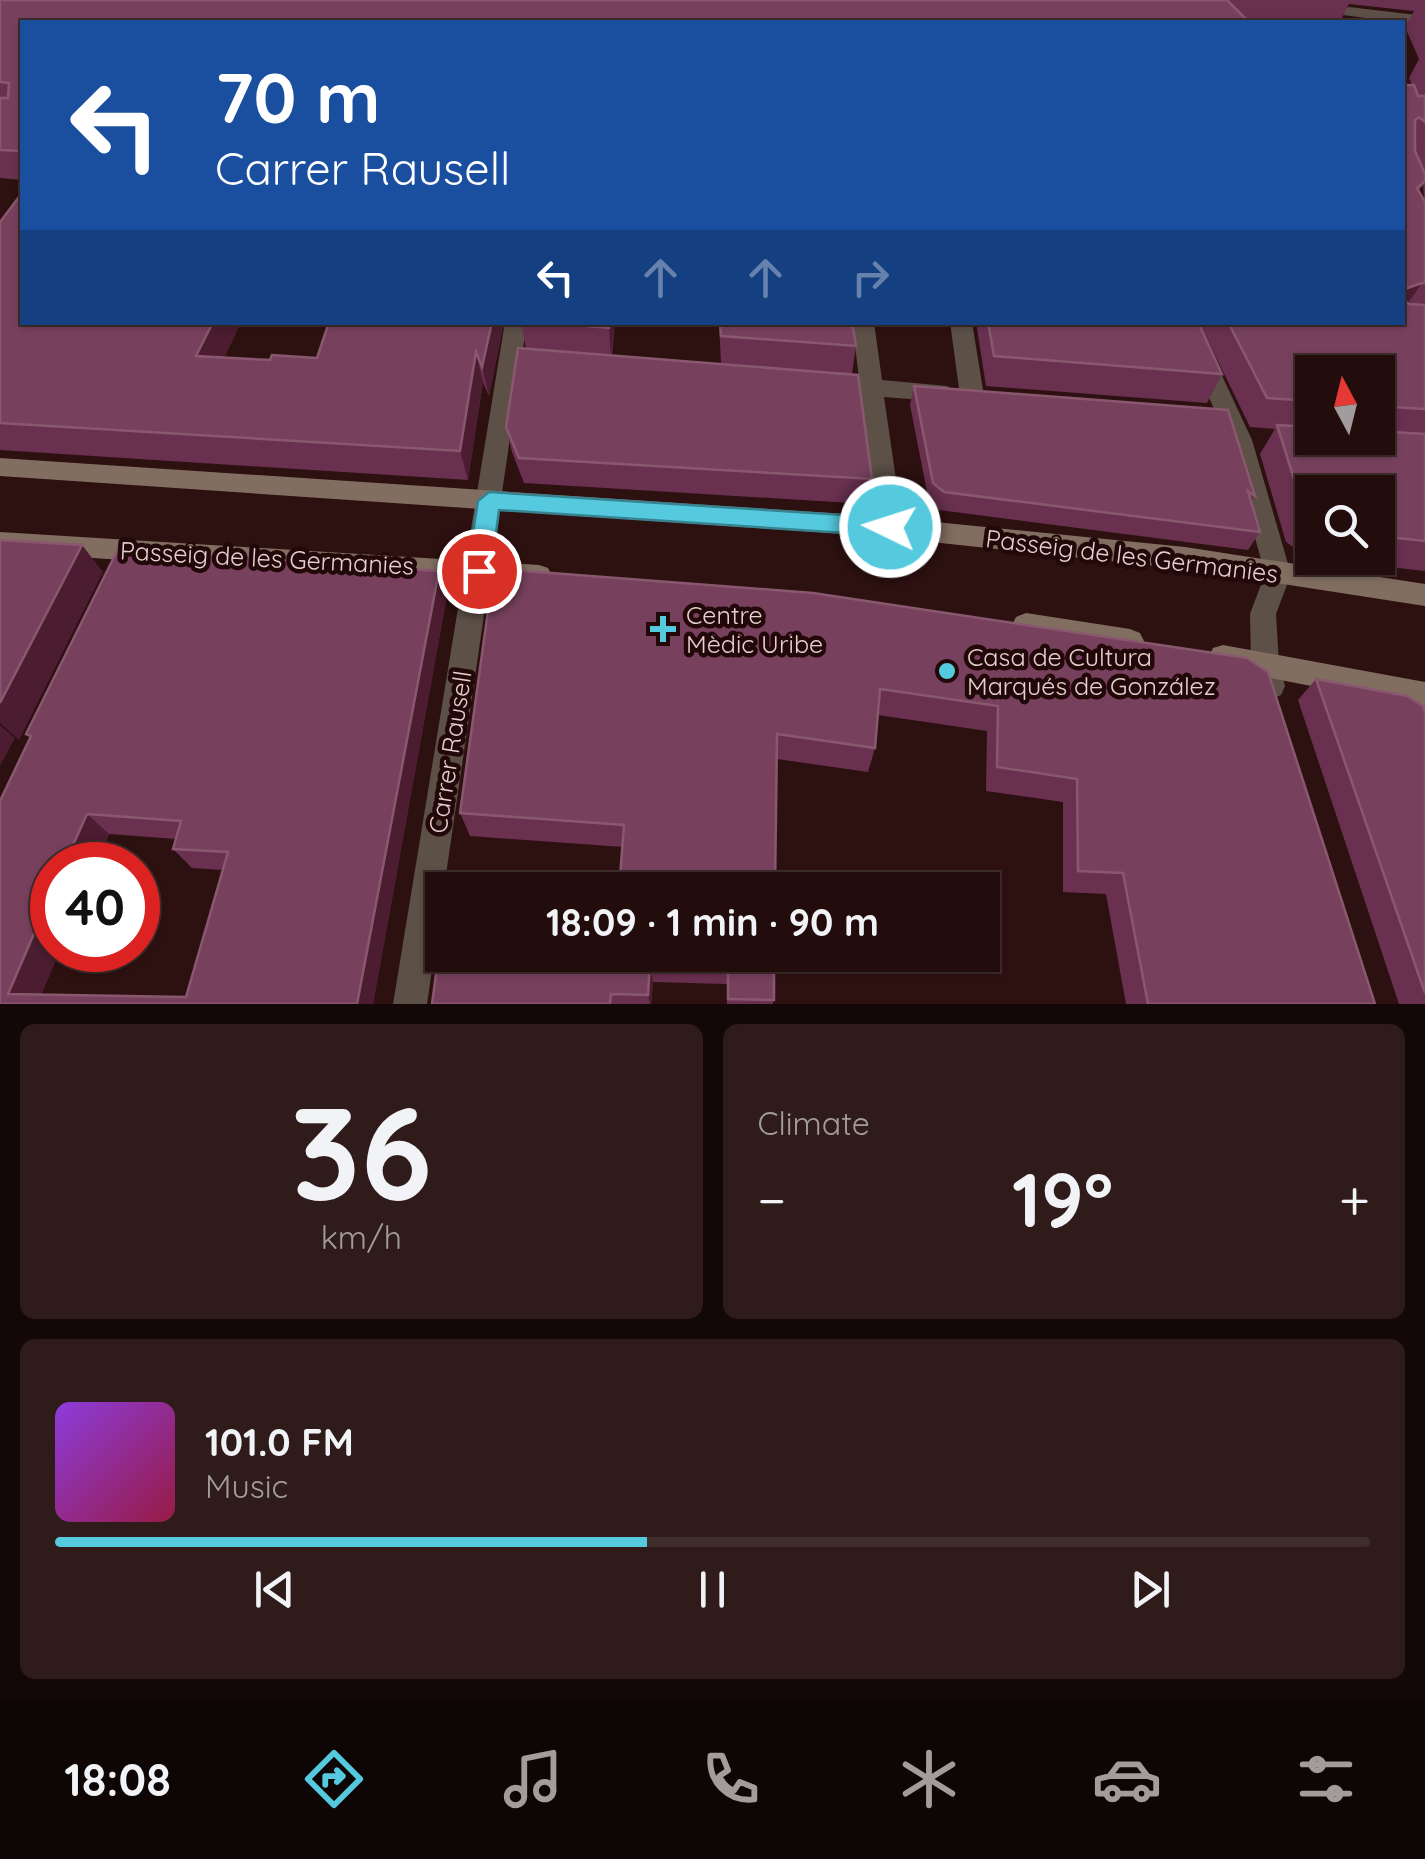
<!DOCTYPE html>
<html lang="en">
<head>
<meta charset="utf-8">
<style>
	body { margin:0; font-family:Quicksand,sans-serif; background:#2e1b1a; color:#f1f3f6; height:100vh; display:flex; flex-direction:column; font-size:38px; white-space:nowrap }
	* { box-sizing:border-box; margin:0 }
	p { font-size:32px; color:#a29c9d }
	.icon { flex:none; width:55px; height:55px; fill:none; stroke:currentColor; stroke-width:2; stroke-linecap:round; stroke-linejoin:round }
	.map { position:relative; height:1004px; overflow:hidden }
	.sheet { display:flex; flex-direction:column; gap:20px; padding:20px; background:#130707; flex:1 }
	.sheet>* { flex:none }
	.guide { position:absolute; left:20px; top:20px; width:1385px; height:305px; border-radius:0px; box-shadow:0 2px 8px #0004,0 0 0 2px #3f2d2d; background:#1a4fa0; color:#fff; overflow:hidden }
	.needle { width:65px; rotate:353deg }
	.tools { position:absolute; left:1295px; top:355px; display:grid; gap:20px }
	.tools a { display:grid; place-items:center; width:100px; height:100px; border-radius:0px; background:#220d0c; box-shadow:0 2px 8px #0004,0 0 0 2px #3f2d2d; font-size:50px }
	.speed { position:absolute; left:30px; top:842px; display:flex; gap:20px; font-size:50px; font-weight:700; text-align:center }
	.speed>* { display:grid; place-content:center; width:130px; height:130px; border-radius:50%; background:#220d0c; box-shadow:0 2px 8px #0004,0 0 0 2px #3f2d2d; line-height:1 }
	.speed .limit { border:15px solid #d22; background:#fff; color:#111 }
	.pin { position:absolute; display:grid; place-items:center; width:85px; height:85px; color:#fff; margin:-42px; border:5px solid #fff; border-radius:50%; box-shadow:0 2px 10px #0007 }
	.me { position:absolute; width:110px; margin:-55px; rotate:274deg; stroke-linejoin:round; filter:drop-shadow(0 0 8px #0008) }
	.turn { display:flex; align-items:center; gap:35px; height:210px; padding:0 30px; font-size:45px }
	.turn .icon { width:130px; height:130px; stroke-width:2.5 }
	.turn b { display:block; font-size:70px; line-height:85px }
	.lanes { display:flex; align-items:center; height:95px; padding:0 30px; background:#0003; justify-content:center; gap:50px; direction:ltr }
	.lanes .off { opacity:.35 }
	.big { font-size:75px; font-weight:700; line-height:1.1 }
	.sheet .tile { flex:1; display:flex; flex-direction:column; justify-content:center; gap:15px; min-width:0; padding:0 35px; border-radius:15px; background:#2e1b1a }
	.sheet .dial { align-items:center; gap:0 }
	.dial b { font-size:130px; line-height:1 }
	.song { display:flex; align-items:center; gap:30px }
	.cover { width:120px; height:120px; border-radius:15px; background:linear-gradient(135deg,hsl(270 70% 55%),hsl(340 70% 35%)) }
	.played { height:10px; border-radius:5px; background:linear-gradient(90deg,#55cadf 45%,#3f2d2d 45%) }
	.keys { display:flex; justify-content:space-around; direction:ltr }
	.heat { display:flex; justify-content:space-between; align-items:center; font-size:55px; direction:ltr }
	.sheet .tiles { flex:1; display:grid; gap:20px; grid-template-columns:1fr 1fr }
	.tile:last-child { grid-column:span 2 }
	.trip { position:absolute; left:425px; top:872px; width:575px; height:100px; border-radius:0px; background:#220d0c; box-shadow:0 2px 8px #0004,0 0 0 2px #3f2d2d; font-weight:700; line-height:100px; text-align:center }
	.tab-bar { display:flex; height:160px; justify-content:space-around; align-items:center; background:#0e0505; color:#a29c9d }
	.tab-bar .icon { width:70px; height:70px }
	.tab-bar .current { color:#55cadf }
	.tab-bar b { font-size:45px; color:#f1f3f6 }
	.map>svg:first-child { display:block }
	.lines { fill:none; stroke-linecap:round; stroke-linejoin:round }
	.street { fill:#5c5047; fill-rule:evenodd }
	.secondary { fill:#816e60; fill-rule:evenodd }
	.wall { fill:#6a3050; fill-rule:evenodd }
	.shaded-wall { fill:#4c1c30 }
	.building { fill:#77415d; stroke:#89586f; stroke-width:2.5; fill-rule:evenodd }
	.route { fill:#55cadf; stroke:#378391; stroke-width:2.5 }
	.poi-dot { fill:#55cadf; stroke:#220808; stroke-width:4 }
	.labels { text-anchor:middle; stroke-width:9; stroke-linejoin:round; paint-order:stroke }
	.street-label { font-size:25px; fill:#e5d0cf; stroke:#220808 }
	.poi-label { font-size:25px; fill:#e5d0cf; stroke:#220808; text-anchor:start }
</style>
</head>
<body>
<div class="map">
<svg width="1425" height="1004" viewBox="0 0 1425 1004">
	<rect width="100%" height="100%" fill="#2d1110"/>
	<g class="lines">
		<path class="street" d="M 1349,7 L 1425,16 L 1425,26 L 1343,15 L 1343,9 Z
			M 505,322 L 527,322 L 427,1004 L 393,1004 Z
			M 852,322 L 874,322 L 882,380 L 947,386 L 959,394 L 947,402 L 884,397 L 903,527 L 899,534 L 881,534 L 877,527 L 861,395 L 828,392 L 817,384 L 828,376 L 859,378 Z
			M 950,322 L 972,322 L 984,396 L 980,402 L 964,402 L 960,396 Z
			M 1175,322 L 1197,322 L 1252,440 L 1291,574 L 1276,614 L 1279,664 L 1285,686 L 1281,695 L 1271,699 L 1261,695 L 1251,664 L 1250,614 L 1265,574 L 1228,440 Z"/>
		<path class="secondary" d="M 0,458 L 875,516 L 1185,547 L 1425,584 L 1425,606 L 1185,569 L 875,536 L 0,476 Z
			M 0,532 L 539,565 L 548,568 L 552,576 L 548,584 L 539,587 L 0,552 Z
			M 1026,613 L 1130,629 L 1140,633 L 1144,641 L 1140,649 L 1130,653 L 1026,637 L 1016,633 L 1012,625 L 1016,617 Z
			M 1223,645 L 1425,682 L 1425,708 L 1223,669 L 1213,666 L 1209,657 L 1213,648 Z"/>
	</g>
	<path class="wall" d="M 0,0 L 1425,0 L 1425,571 L 1309,558 L 1286,542 L 1260,454 L 1275,429 L 1250,427 L 1199,322 L 1402,322 L 1412,85 L 1409,78 L 1419,59 L 1405,27 L 1414,11 L 1349,4 L 1340,22 L 1247,21 L 22,22 L 22,180 L 0,178 ZM 1423,185 L 1424,200 L 1419,191 ZM 1312,372 L 1378,372 L 1378,438 L 1312,438 ZM 1312,492 L 1378,492 L 1378,558 L 1312,558 Z
		M 0,222 L 241,322 L 224,358 L 270,360 L 317,358 L 504,322 L 489,396 L 483,382 L 468,480 L 0,450 Z
		M 521,322 L 615,322 L 612,356 L 721,364 L 719,322 L 852,322 L 856,346 L 852,374 L 872,479 L 868,504 L 524,483 L 512,452 L 506,427 L 526,349 Z
		M 976,322 L 1198,322 L 1222,374 L 1207,403 L 986,386 Z
		M 914,386 L 1228,410 L 1255,496 L 1251,502 L 1260,532 L 1248,550 L 939,510 L 929,502 L 910,405 Z
		M 492,582 L 1247,658 L 1375,1004 L 1126,1004 L 1106,894 L 1063,892 L 1063,802 L 986,791 L 987,731 L 878,715 L 875,748 L 868,772 L 777,759 L 623,847 L 470,836 L 460,813 Z
		M 447,595 L 373,1004 L 0,1004 L 31,738 L 26,734 ZM 109,834 L 176,839 L 173,849 L 192,868 L 223,870 L 186,997 L 41,995 Z
		M 1316,679 L 1425,712 L 1425,1004 L 1399,1004 L 1298,700 Z
		M 442,929 L 774,955 L 773,1004 L 727,1004 L 727,984 L 653,982 L 651,1004 L 432,1004 Z"/>
	<path class="shaded-wall" d="M 1422,283 L 1402,312 L 1402,290 Z
		M 213,322 L 241,322 L 211,385 L 196,356 Z
		M 492,322 L 504,322 L 489,396 L 482,367 Z
		M 609,322 L 615,322 L 611,357 L 609,328 Z
		M 476,352 L 483,382 L 468,480 L 460,451 Z
		M 82,545 L 103,572 L 19,740 L 0,723 L 0,703 Z
		M 439,571 L 447,595 L 373,1004 L 357,1004 Z
		M 0,725 L 15,738 L 0,766 Z
		M 87,814 L 109,834 L 96,865 L 64,865 Z
		M 52,892 L 52,950 L 60,950 L 37,1004 L 8,994 Z
		M 650,964 L 653,982 L 651,1004 L 650,1004 L 648,995 Z"/>
	<path class="building" d="M 0,0 L 1227,0 L 1249,22 L 22,22 L 22,151 L 0,150 L 0,98 L 8,98 L 9,83 L 0,82 Z
		M 1402,85 L 1414,85 L 1418,96 L 1425,96 L 1425,122 L 1419,117 L 1415,120 L 1415,151 L 1425,174 L 1425,181 L 1417,188 L 1425,202 L 1425,283 L 1422,283 L 1402,290 Z
		M 22,193 L 22,322 L 213,322 L 196,356 L 270,360 L 272,355 L 317,358 L 329,322 L 492,322 L 482,367 L 476,352 L 460,451 L 0,423 L 0,222 Z
		M 1402,299 L 1409,304 L 1425,305 L 1425,409 L 1378,406 L 1378,372 L 1312,372 L 1312,401 L 1267,398 L 1228,322 L 1402,322 Z
		M 540,322 L 609,322 L 609,328 Z
		M 720,322 L 852,322 L 856,346 L 721,336 Z
		M 988,322 L 1198,322 L 1222,374 L 994,356 Z
		M 518,348 L 858,375 L 872,479 L 519,458 L 506,427 Z
		M 914,386 L 1228,410 L 1255,496 L 1248,491 L 1260,532 L 944,492 L 933,483 Z
		M 1277,425 L 1312,427 L 1312,438 L 1378,438 L 1378,431 L 1425,434 L 1425,541 L 1378,536 L 1378,492 L 1312,492 L 1312,519 L 1305,514 Z
		M 0,540 L 82,545 L 0,703 Z
		M 118,549 L 439,571 L 357,1004 L 0,1004 L 0,801 L 31,736 L 26,734 ZM 87,814 L 181,821 L 173,849 L 228,852 L 186,997 L 8,994 L 52,892 L 52,865 L 64,865 Z
		M 512,570 L 813,593 L 1247,658 L 1268,672 L 1375,1004 L 1148,1004 L 1123,873 L 1078,871 L 1077,779 L 997,767 L 998,706 L 880,689 L 875,748 L 777,734 L 775,890 L 619,890 L 624,825 L 460,813 L 492,582 Z
		M 1316,679 L 1407,696 L 1423,706 L 1425,712 L 1425,993 Z
		M 442,929 L 442,955 L 774,955 L 774,1000 L 728,999 L 728,966 L 650,964 L 648,995 L 611,994 L 610,1004 L 432,1004 Z"/>
	<path class="route" d="M 489,492 L 890,518 L 902,527 L 890,536 L 499,510 L 491,571 L 488,578 L 471,578 L 467,571 L 478,501 Z"/>
	<g class="poi-dot">
		<path d="M658 614h10v10h10v10h-10v10h-10v-10h-10v-10h10z"/>
		<circle cx="947" cy="671" r="10"/>
	</g>
	<g class="labels">
		<g class="street-label">
			<text transform="translate(1132 556) rotate(7)" y="9">Passeig de les Germanies</text>
			<text transform="translate(267 558) rotate(3)" y="9">Passeig de les Germanies</text>
			<text transform="translate(450 752) rotate(-81)" y="9">Carrer Rausell</text>
		</g>
		<g class="poi-label">
			<text x="686" y="624">Centre<tspan x="686" dy="29">Mèdic Uribe</tspan></text>
			<text x="967" y="666">Casa de Cultura<tspan x="967" dy="29">Marqués de González</tspan></text>
		</g>
	</g>
</svg>
<div class="tools">
<a><svg class="needle" viewBox="-14 -14 28 28"><path d="M0-13l5 13h-10z" fill="#e53935"/><path d="M0 13l5-13h-10z" fill="#a29c9d"/></svg></a>
<a><svg class="icon" aria-label="search" viewBox="0 0 24 24"><circle cx="10" cy="10" r="6"/><path d="M15 15l6 6"/></svg></a>
</div>
<div class="speed"><div class="limit">40</div></div>
<div class="pin" style="left:479px;top:571px;background:#d93025"><svg class="icon" aria-label="arrive" viewBox="0 0 24 24"><path d="M6 21V4h12l-3 4 3 4H6"/></svg></div>
<svg class="me" style="left:890px;top:527px" viewBox="-20 -20 40 40"><circle r="17" fill="#55cadf" stroke="#fff" stroke-width="3"/><path d="M0-11L8 9 0 5-8 9z" fill="#fff"/></svg>
<div class="trip">18:09 · 1 min · 90 m</div>
<div class="guide">
<div class="turn"><svg class="icon" aria-label="left" viewBox="0 0 24 24"><path d="M17 20v-9H6M10 6l-5 5 5 5"/></svg><div><b>70 m</b>Carrer Rausell</div></div>
<div class="lanes"><svg class="icon" aria-label="left" viewBox="0 0 24 24"><path d="M17 20v-9H6M10 6l-5 5 5 5"/></svg><svg class="icon off" aria-label="ahead" viewBox="0 0 24 24"><path d="M12 20V5M6 11l6-6 6 6"/></svg><svg class="icon off" aria-label="ahead" viewBox="0 0 24 24"><path d="M12 20V5M6 11l6-6 6 6"/></svg><svg class="icon off" aria-label="right" viewBox="0 0 24 24"><path d="M7 20v-9h11M14 6l5 5-5 5"/></svg></div>
</div>
</div>
<section class="sheet">
<div class="tiles">
<div class="tile dial"><b>36</b><p>km/h</p></div>
<div class="tile"><p>Climate</p>
<div class="heat"><a>−</a><b class="big">19°</b><a>+</a></div>
</div>
<div class="tile">
<div class="song"><i class="cover"></i><div><b>101.0 FM</b><p>Music</p></div></div>
<div class="played"></div>
<div class="keys"><svg class="icon" aria-label="previous" viewBox="0 0 24 24"><path d="M18 5L8 12l10 7zM5 5v14"/></svg><svg class="icon" aria-label="pause" viewBox="0 0 24 24"><path d="M8 5v14M16 5v14"/></svg><svg class="icon" aria-label="next" viewBox="0 0 24 24"><path d="M6 5l10 7-10 7zM19 5v14"/></svg></div>
</div>
</div>
</section>
<nav class="tab-bar">
<b>18:08</b>
<svg class="icon current" aria-label="directions" viewBox="0 0 24 24"><path d="M12 3l9 9-9 9-9-9zM9 14v-3h6M13 9l2 2-2 2"/></svg>
<svg class="icon" aria-label="music" viewBox="0 0 24 24"><path d="M9 18V5l10-2v13"/><circle cx="6" cy="18" r="3"/><circle cx="16" cy="16" r="3"/></svg>
<svg class="icon" aria-label="phone" viewBox="0 0 24 24"><path d="M5 4h4l2 5-3 2q2 4 5 5l2-3 5 2v4C11 20 4 13 5 4z"/></svg>
<svg class="icon" aria-label="climate" viewBox="0 0 24 24"><path d="M12 3v18M4 7l16 10M4 17L20 7"/></svg>
<svg class="icon" aria-label="car" viewBox="0 0 24 24"><path d="M5 17H2v-5l4-1 3-4h7l3 4 3 1v5h-3M9 17h6M6 11h13"/><circle cx="7" cy="17" r="2"/><circle cx="17" cy="17" r="2"/></svg>
<svg class="icon" aria-label="filters" viewBox="0 0 24 24"><path d="M4 7h16M4 17h16"/><circle cx="9" cy="7" r="2"/><circle cx="15" cy="17" r="2"/></svg>
</nav>
</body>
</html>
